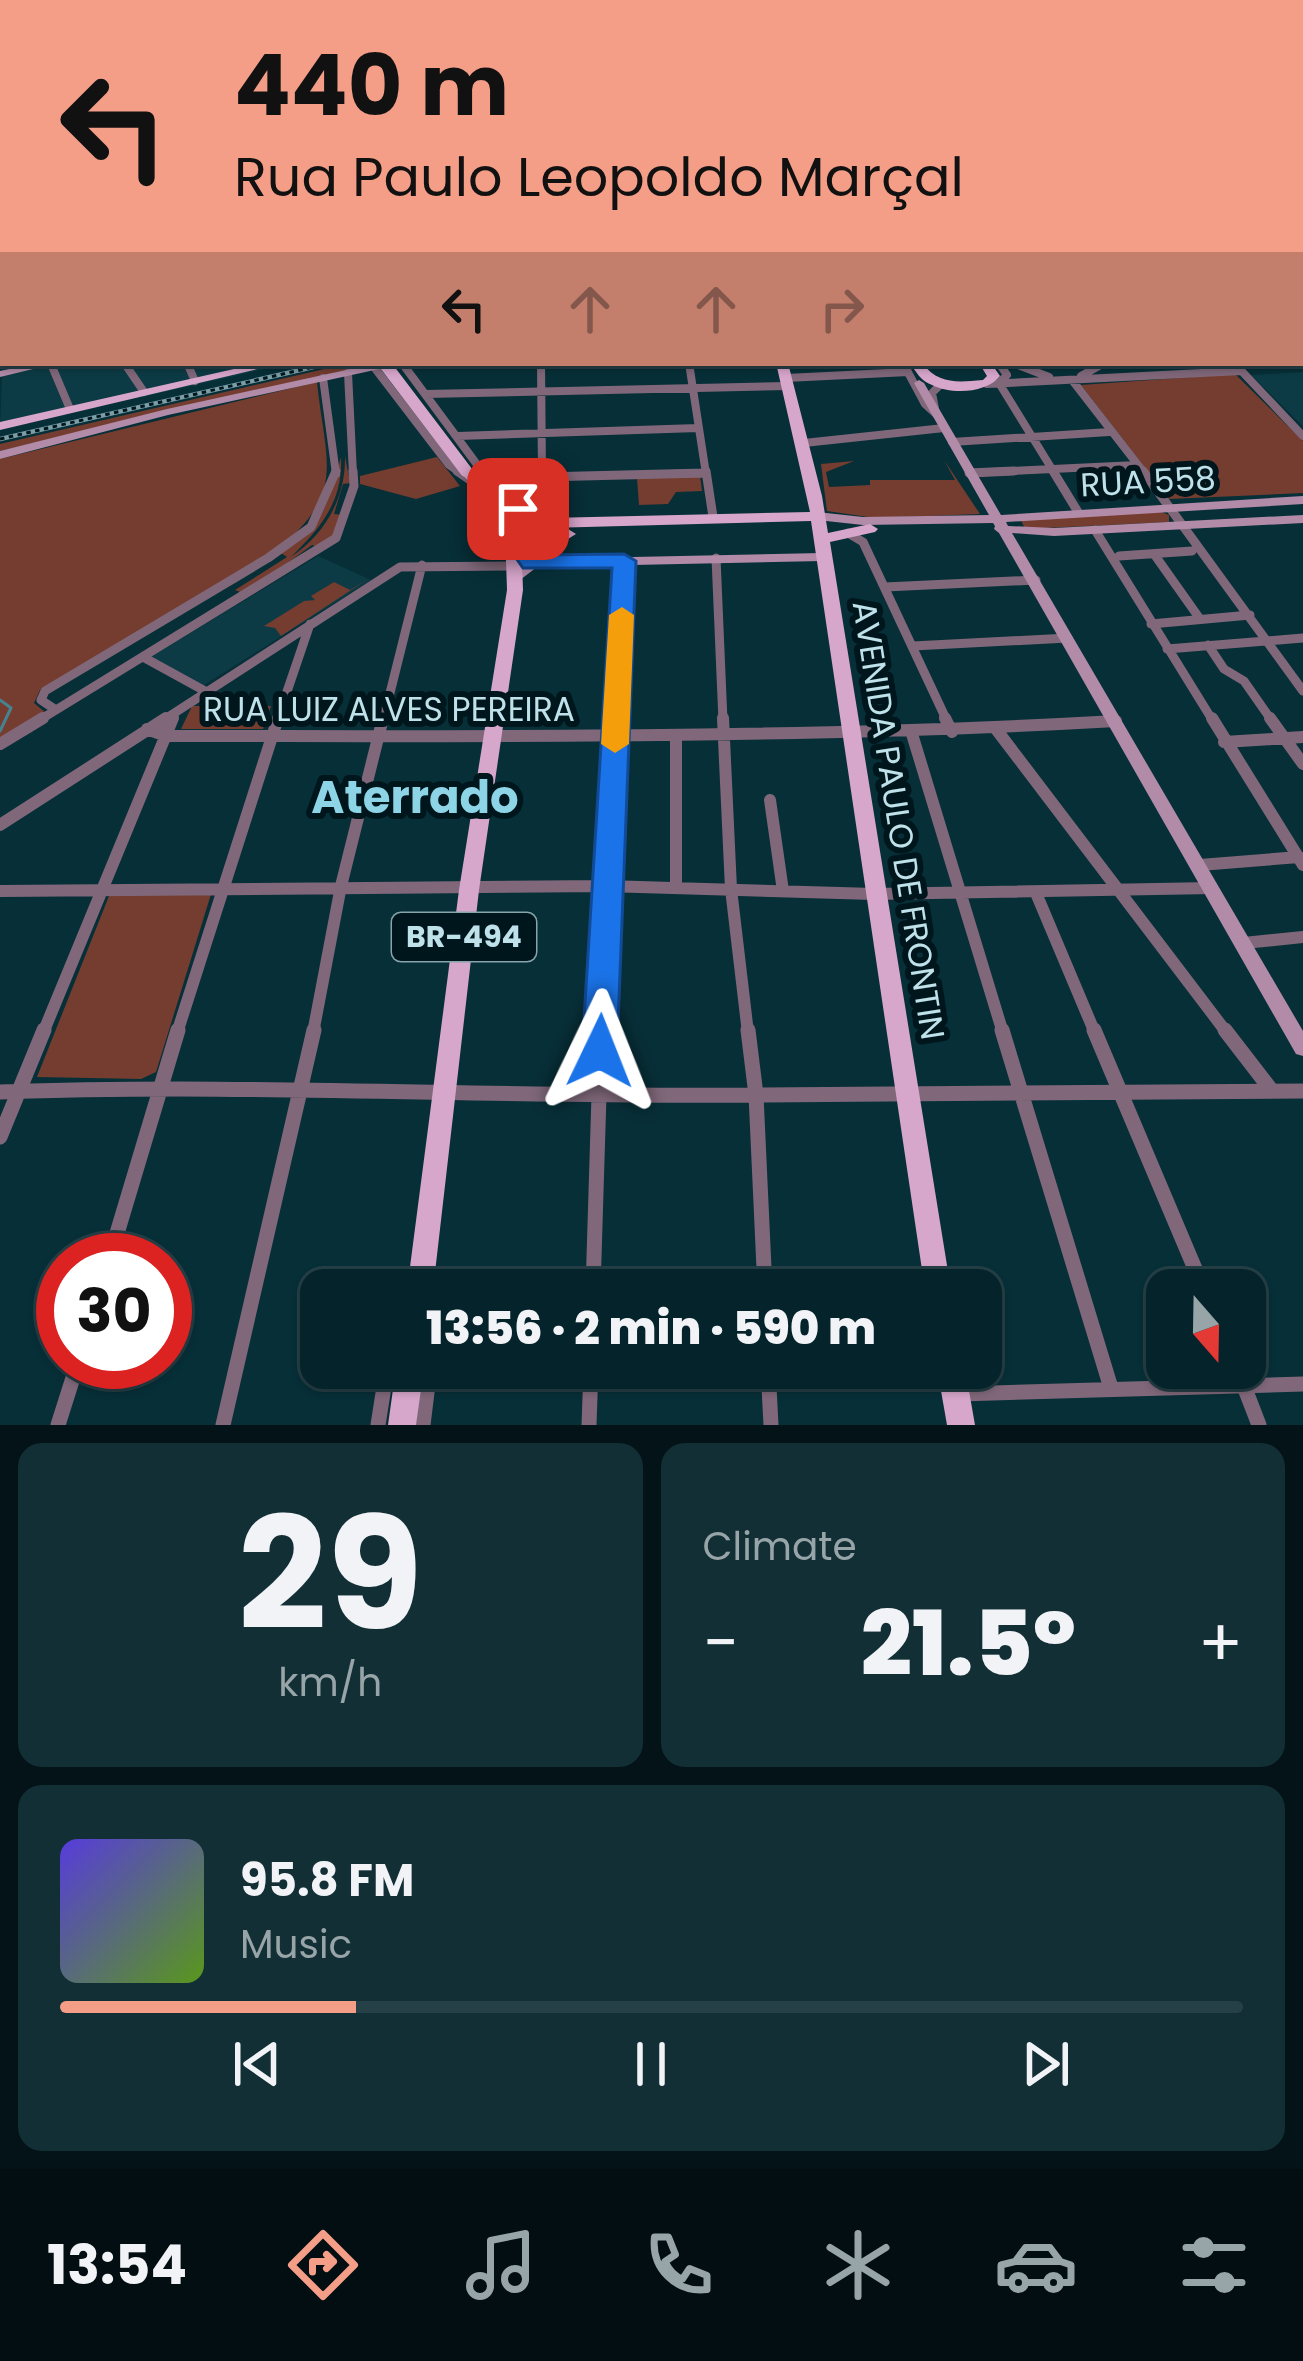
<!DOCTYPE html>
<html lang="en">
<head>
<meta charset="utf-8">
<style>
	body { margin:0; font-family:Poppins,sans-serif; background:#132f36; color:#f1f3f6; height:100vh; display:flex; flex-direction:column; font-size:45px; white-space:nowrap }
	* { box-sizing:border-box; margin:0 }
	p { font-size:39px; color:#97a4a8 }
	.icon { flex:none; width:66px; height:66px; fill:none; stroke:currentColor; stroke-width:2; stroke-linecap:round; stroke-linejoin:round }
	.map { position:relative; height:1425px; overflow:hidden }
	.side { display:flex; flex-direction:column; gap:18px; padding:18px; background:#031317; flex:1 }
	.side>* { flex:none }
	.guide { position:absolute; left:0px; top:0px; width:1305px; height:366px; box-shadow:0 3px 9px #0004,0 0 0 3px #264047; background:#f49e88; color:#111; overflow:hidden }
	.needle { width:78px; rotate:160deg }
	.controls { position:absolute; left:1146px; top:1269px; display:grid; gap:24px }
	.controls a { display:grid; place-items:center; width:120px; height:120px; border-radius:24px; background:#05232a; box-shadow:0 3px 9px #0004,0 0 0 3px #264047; font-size:60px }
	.speed { position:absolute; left:36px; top:1233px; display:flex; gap:24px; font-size:60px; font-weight:700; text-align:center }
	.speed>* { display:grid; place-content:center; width:156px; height:156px; border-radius:50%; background:#05232a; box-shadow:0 3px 9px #0004,0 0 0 3px #264047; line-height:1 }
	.speed .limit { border:18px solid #d22; background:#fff; color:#111 }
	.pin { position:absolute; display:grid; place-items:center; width:102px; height:102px; color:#fff; margin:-51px; border-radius:24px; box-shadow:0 6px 18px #0006 }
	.me { position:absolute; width:132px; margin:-66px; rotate:2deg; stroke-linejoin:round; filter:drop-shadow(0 0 9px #0008) }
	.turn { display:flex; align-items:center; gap:42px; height:252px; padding:0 36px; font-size:54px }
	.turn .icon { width:156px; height:156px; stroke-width:2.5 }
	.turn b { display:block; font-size:84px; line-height:102px }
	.lanes { display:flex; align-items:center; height:114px; padding:0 36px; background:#0003; justify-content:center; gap:60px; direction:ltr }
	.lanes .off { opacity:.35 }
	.big { font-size:90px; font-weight:800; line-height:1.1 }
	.side .card { flex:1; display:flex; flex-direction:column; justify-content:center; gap:18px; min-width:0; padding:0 42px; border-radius:24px; background:#132f36 }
	.side .dial { align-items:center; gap:0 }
	.dial b { font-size:156px; line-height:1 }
	.song { display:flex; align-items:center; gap:36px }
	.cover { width:144px; height:144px; border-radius:18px; background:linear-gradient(135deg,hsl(250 70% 55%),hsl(90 70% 35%)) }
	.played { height:12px; border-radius:6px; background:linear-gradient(90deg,#f49e88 25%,#264047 25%) }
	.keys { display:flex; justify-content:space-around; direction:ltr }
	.heat { display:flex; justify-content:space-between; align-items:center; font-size:66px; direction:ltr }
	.side .tiles { flex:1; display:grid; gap:18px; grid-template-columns:1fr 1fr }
	.card:last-child { grid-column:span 2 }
	.trip { position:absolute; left:300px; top:1269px; width:702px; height:120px; border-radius:24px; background:#05232a; box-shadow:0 3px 9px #0004,0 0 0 3px #264047; font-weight:800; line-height:120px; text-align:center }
	.dock { display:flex; height:192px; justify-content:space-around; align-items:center; background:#020e11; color:#97a4a8 }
	.dock .icon { width:84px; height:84px }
	.dock .on { color:#f49e88 }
	.dock b { font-size:54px; color:#f1f3f6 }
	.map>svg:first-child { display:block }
	.built { fill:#0c3b45 }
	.green { fill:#743d2f }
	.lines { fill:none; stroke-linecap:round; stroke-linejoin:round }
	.stream { stroke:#458390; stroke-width:3 }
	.river { fill:#115b6a; fill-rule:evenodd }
	.street-far4 { stroke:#80687a; stroke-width:4.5 }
	.street-far3 { stroke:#80687a; stroke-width:8 }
	.street-far2 { stroke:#80687a; stroke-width:9 }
	.street-far1 { stroke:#80687a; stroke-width:12 }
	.street { stroke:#80687a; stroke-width:15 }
	.secondary { fill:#b18ba8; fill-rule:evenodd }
	.primary { fill:#d7a6cb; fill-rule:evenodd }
	.rail-casing { stroke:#7a9ea7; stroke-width:4.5 }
	.rail { stroke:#00161d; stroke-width:3; stroke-dasharray:4.5; stroke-linecap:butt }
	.primary-bridge { stroke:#d7a6cb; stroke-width:12 }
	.route { fill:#1a73e8; stroke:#114b97; stroke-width:3 }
	.slow { fill:#f59e0b }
	.labels { text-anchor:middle; stroke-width:12; stroke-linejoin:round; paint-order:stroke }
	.shield { fill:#00161d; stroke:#86a4ac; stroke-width:3 }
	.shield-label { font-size:30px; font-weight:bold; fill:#bfe1ea }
	.street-label { font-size:33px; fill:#bfe1ea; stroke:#00161d }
	.district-label { font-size:45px; font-weight:bold; fill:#8dd5e6; stroke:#00161d }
</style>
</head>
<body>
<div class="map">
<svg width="1303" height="1425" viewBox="0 0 1303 1425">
	<rect width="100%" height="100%" fill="#072f38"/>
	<path class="built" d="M 3,351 L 3,363 L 292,363 L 0,429 Z
		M 1303,372 L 1303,426 L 1251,375 Z
		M 318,556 L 371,580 L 204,685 L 151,657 Z"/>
	<path class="green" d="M 408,0 L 906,0 L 914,2 L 410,3 Z
		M 350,363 L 377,363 L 0,451 L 0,444 Z
		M 1235,374 L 1303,441 L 1303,493 L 1169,499 L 1081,385 Z
		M 317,382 C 325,462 348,493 275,551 L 40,690 L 34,703 L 46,713 L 0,741 L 0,459 Z
		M 345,456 L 350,483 L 343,484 L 334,514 L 344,515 L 334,536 L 319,547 L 312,545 L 245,594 L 235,590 L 287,557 L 281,553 C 320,527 331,497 341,457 C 343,503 320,528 291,557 C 325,534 346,498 345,456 Z
		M 437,457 L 460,486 L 416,499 L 360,484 L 360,476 Z
		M 944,460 L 980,514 L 875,518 L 827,511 L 821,464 L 854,461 L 826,472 L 829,487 L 870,485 L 870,480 L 955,480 Z
		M 700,476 L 702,491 L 676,492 L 668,504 L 639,505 L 637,478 Z
		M 1161,512 L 1169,515 L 1169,522 L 1025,529 L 1021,520 Z
		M 368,579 L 281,636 L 275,628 L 264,626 L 304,601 L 315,600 L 311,596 L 334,582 L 350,590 Z
		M 192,706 L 271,706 L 263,729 L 181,729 Z
		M 212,891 L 156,1072 L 141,1079 L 37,1077 L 109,896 L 115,892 Z"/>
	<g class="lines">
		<path class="stream" d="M 0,700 L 11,708 L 0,731"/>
		<path class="river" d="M 1302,320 L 1303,321 L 1303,329 L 1302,328 Z"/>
		<path class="street-far4" d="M 381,0 L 390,3
			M 917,0 L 931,3
			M 956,0 L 971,3
			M 982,0 L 994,3
			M 1244,0 L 1259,3
			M 1283,0 L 1298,3
			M 257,3 L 270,0
			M 285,3 L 297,0
			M 1037,3 L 1049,0
			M 1099,3 L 1110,0
			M 1160,3 L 1171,0
			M 1225,3 L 1235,0"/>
		<path class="street-far3" d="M 0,341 L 3,350
			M 187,363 L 195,381
			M 402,363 L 484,474
			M 541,363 L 542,474
			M 689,363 L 706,474
			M 903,363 L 925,404 L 936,414
			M 999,363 L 1007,375 L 999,383
			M 1013,363 L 1049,377
			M 1234,363 L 1303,436
			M 51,364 L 70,409
			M 127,367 L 144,392
			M 374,367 L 449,465 L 462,474
			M 348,373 L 353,474
			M 1081,376 L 1104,363
			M 323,378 L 336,474
			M 786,378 L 908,372
			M 1072,380 L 1145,474
			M 999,383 L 1055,474
			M 987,384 L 1241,371
			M 426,394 L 788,386
			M 936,414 L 932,393 L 939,386
			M 458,436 L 698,428
			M 952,442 L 1109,432
			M 804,443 L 944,428
			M 969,473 L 1137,465
			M 670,474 L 705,473"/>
		<path class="street-far2" d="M 457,471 L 473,482
			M 482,471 L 495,488
			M 542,471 L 543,522
			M 706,471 L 713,517
			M 1053,471 L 1078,512
			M 1143,471 L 1303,691
			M 969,473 L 1014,471
			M 542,477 L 705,473
			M 1095,530 L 1213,721
			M 848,533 L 863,542 L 947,721
			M 1154,554 L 1200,619
			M 1119,556 L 1192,551
			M 716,558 L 723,721
			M 885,587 L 1036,580
			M 1151,624 L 1250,615
			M 1208,645 L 1224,669 L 1244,681 L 1272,721
			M 913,646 L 1068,638
			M 1167,649 L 1303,638
			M 143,657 L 205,691
			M 56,710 L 41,700 L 45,691 L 268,558 L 311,527 L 336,471
			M 38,721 L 336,538 L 354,486 L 353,471
			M 162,721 L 400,567 L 511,566 L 527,558
			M 172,721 L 175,713
			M 277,721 L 310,624
			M 383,721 L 422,565
			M 615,721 L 624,561"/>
		<path class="street-far1" d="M 723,718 L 731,889 L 748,1033
			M 945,718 L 952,732
			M 1212,718 L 1303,865
			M 1270,718 L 1303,764
			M 147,729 L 166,736 C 483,736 799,739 1116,721
			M 996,729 L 1227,1033
			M 912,734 L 1003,1033
			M 676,736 L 676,888
			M 1224,742 L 1303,737
			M 0,744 L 43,718
			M 770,800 L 783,891
			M 0,825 L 166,718
			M 1200,865 L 1299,857
			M 0,891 L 606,886 L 874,894 L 1212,888
			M 1036,893 L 1095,1033
			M 1244,943 L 1303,937
			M 43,1033 L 173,718
			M 177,1033 L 278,718
			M 313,1033 L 341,886 L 383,718
			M 601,1033 L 615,718"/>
		<path class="street" d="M 748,1030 L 756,1095 L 765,1290
			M 1002,1030 L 1111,1388
			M 1094,1030 L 1204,1290
			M 1225,1030 L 1272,1091
			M 0,1092 C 252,1083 504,1098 756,1095 C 939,1093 1121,1091 1303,1091
			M 0,1137 L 44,1030
			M 109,1260 L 178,1030
			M 593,1290 L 601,1030
			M 768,1368 L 771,1425
			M 1237,1368 L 1259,1425
			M 958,1394 L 1303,1384
			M 58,1425 L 78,1362
			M 223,1425 L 314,1030
			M 378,1425 L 387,1368
			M 423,1425 L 430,1368
			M 589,1425 L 591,1368"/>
		<path class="secondary" d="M 1302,4 L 1303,4 L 1303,8 L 1302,8 Z
			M 1302,53 L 1303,53 L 1303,57 L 1302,57 Z
			M 1302,76 L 1303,76 L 1303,80 L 1302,80 Z
			M 1302,340 L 1303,340 L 1303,347 L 1302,347 Z
			M 38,363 L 58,363 L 0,377 L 0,371 Z
			M 378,363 L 398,363 L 393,366 L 168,415 L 0,459 L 0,451 L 167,409 Z
			M 919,380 L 924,383 L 1001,515 L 1303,496 L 1303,504 L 1006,522 L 1008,526 L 1054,528 L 1303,515 L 1303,523 L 1054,536 L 1012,533 L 1303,1031 L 1303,1056 L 1296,1054 L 999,533 L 994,529 L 995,526 L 993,523 L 863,525 L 817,520 L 811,516 L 817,512 L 863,517 L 989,515 L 914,383 Z
			M 529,515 L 535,519 L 539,532 L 534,557 L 537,559 L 822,553 L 829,557 L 822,561 L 537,567 L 520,580 L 510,580 L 508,577 L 526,563 L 520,558 L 527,532 L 523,519 Z"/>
		<path class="primary" d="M 0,77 L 3,77 L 3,81 L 0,81 Z
			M 1302,87 L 1303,87 L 1303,93 L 1302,93 Z
			M 260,363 L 283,363 L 0,430 L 0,422 Z
			M 776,363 L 788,363 L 822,496 L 828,533 L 870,524 L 878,529 L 875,532 L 830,542 L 951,1290 L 925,1290 L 811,521 L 548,528 L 522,520 L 505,505 L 518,527 L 568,529 L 576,534 L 568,539 L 521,536 L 523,590 L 479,890 L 433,1290 L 407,1290 L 459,890 L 507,590 L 505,531 L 490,504 L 459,471 L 461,468 L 471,468 L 491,488 L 502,487 L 532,514 L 549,518 L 810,512 Z
			M 910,363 L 922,363 C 939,385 958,382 983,380 L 987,376 L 979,363 L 991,363 L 1000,376 C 987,393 952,395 932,385 C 921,381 916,372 910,363 Z
			M 396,1368 L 424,1368 L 416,1425 L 388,1425 Z
			M 937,1368 L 965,1368 L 975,1425 L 947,1425 Z"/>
		<g class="rail-casing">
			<path id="rail" d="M 0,439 L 331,363"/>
		</g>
		<use href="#rail" class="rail"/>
		<path class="primary-bridge" d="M 384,363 L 466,471"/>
	</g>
	<path class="route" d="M 518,502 L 525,504 L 544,528 L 540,555 L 624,554 L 636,561 L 617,1051 L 612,1061 L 600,1065 L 587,1061 L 582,1051 L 612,568 L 523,568 L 516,558 L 521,528 L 506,509 Z"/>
	<path class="slow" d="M 622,607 L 634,615 L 629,744 L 615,753 L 601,744 L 609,615 Z"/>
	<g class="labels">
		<rect class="shield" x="392" y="913" width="144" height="48" rx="9"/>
		<g class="shield-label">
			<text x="464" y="947">BR-494</text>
		</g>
		<g class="street-label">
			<text transform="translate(1148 481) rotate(-3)" y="12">RUA 558</text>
			<text x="389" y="721">RUA LUIZ ALVES PEREIRA</text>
			<text transform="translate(899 820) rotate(81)" y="12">AVENIDA PAULO DE FRONTIN</text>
		</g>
		<g class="district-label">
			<text x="415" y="813">Aterrado</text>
		</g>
	</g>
</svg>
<div class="controls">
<a><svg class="needle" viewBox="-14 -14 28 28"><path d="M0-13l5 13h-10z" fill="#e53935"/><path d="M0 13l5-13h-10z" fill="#97a4a8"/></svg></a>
</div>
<div class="speed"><div class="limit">30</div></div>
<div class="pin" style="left:518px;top:509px;background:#d93025"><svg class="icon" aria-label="arrive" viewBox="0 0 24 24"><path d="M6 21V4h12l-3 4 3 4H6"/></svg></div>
<svg class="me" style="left:600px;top:1051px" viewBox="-20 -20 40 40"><path d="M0-17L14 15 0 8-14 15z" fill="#1a73e8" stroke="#fff" stroke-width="4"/></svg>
<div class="trip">13:56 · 2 min · 590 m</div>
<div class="guide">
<div class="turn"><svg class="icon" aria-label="left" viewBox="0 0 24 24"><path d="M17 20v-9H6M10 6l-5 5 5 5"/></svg><div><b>440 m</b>Rua Paulo Leopoldo Marçal</div></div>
<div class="lanes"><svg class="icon" aria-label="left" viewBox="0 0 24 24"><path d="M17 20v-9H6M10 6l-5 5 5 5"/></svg><svg class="icon off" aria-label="ahead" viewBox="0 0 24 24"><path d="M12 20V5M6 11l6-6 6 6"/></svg><svg class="icon off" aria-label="ahead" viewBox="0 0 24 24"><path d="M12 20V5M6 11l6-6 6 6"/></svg><svg class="icon off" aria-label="right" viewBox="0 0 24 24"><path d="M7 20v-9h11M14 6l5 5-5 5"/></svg></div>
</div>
</div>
<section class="side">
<div class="tiles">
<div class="card dial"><b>29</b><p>km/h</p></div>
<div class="card"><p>Climate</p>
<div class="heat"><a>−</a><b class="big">21.5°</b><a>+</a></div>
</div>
<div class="card">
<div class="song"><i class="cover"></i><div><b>95.8 FM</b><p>Music</p></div></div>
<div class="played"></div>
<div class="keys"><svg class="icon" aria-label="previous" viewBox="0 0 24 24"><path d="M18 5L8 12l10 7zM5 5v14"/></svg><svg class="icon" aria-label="pause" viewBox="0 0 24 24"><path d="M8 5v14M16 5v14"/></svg><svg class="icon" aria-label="next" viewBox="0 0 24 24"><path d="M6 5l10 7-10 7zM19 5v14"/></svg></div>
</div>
</div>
</section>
<nav class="dock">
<b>13:54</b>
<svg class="icon on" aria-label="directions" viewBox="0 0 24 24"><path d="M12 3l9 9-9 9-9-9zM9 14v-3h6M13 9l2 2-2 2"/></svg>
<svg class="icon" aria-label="music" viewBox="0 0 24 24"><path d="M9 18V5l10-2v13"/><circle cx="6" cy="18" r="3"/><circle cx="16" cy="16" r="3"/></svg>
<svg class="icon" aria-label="phone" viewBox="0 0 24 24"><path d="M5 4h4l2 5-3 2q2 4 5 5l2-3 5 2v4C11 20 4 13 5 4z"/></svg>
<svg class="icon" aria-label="climate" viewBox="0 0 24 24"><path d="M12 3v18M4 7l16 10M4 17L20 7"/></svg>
<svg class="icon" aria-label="car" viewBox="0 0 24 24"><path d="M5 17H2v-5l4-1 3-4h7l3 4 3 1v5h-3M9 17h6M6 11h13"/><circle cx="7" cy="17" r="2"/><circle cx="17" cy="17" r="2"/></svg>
<svg class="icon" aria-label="filters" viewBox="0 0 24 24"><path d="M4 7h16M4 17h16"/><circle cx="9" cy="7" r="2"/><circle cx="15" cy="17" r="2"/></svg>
</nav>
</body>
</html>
